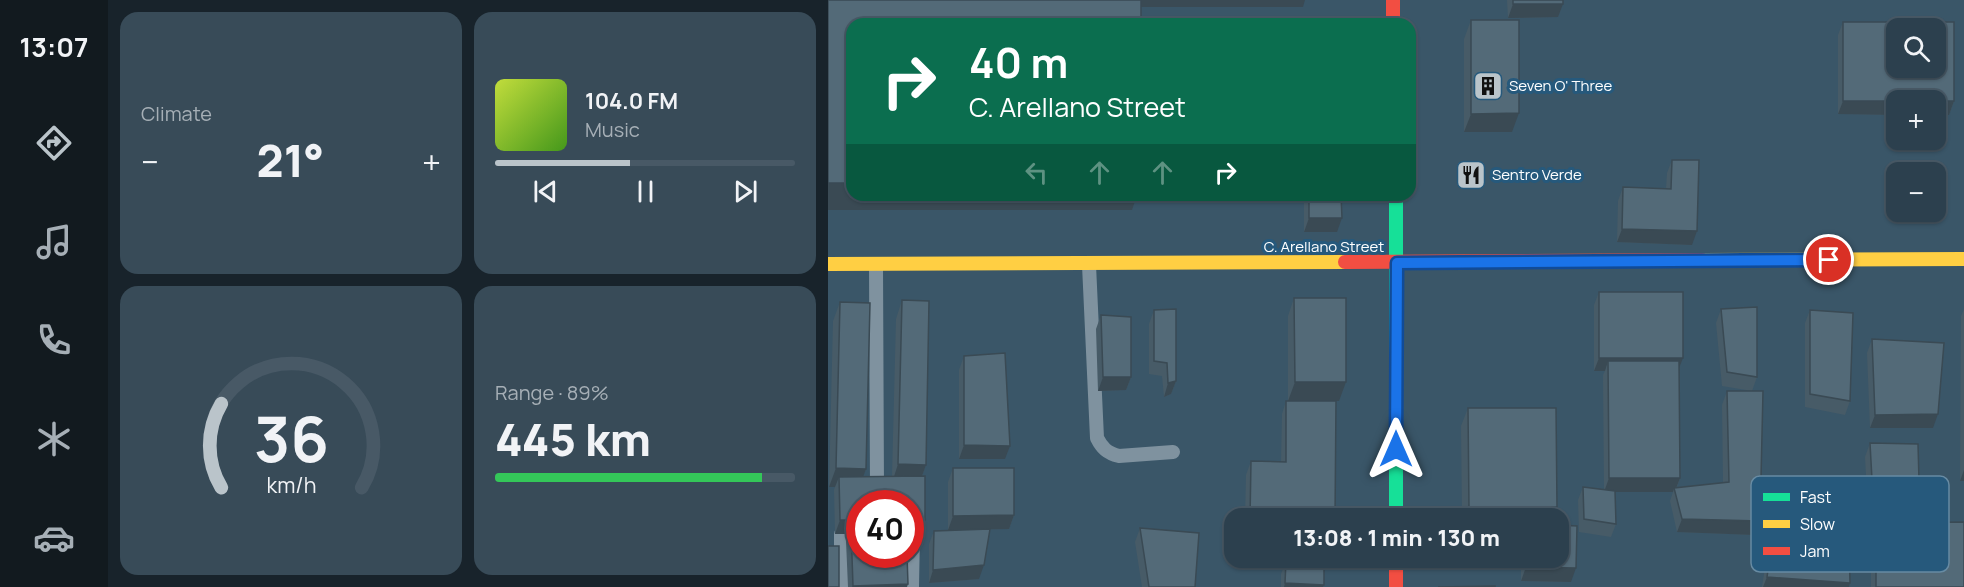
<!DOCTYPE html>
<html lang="en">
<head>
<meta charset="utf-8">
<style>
	body { margin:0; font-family:Manrope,sans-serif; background:#384b58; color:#f1f3f6; height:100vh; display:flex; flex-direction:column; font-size:22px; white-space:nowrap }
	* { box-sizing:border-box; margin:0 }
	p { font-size:20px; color:#a6afb6 }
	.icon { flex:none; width:33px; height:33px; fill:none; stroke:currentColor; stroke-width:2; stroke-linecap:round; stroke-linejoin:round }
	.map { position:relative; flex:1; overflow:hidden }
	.drawer { display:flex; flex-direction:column; gap:12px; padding:12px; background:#18232b; width:720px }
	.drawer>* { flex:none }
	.hud { position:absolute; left:18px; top:18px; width:570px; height:183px; border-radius:18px; box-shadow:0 2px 4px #0004,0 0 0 2px #485966; background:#0b6e4f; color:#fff; overflow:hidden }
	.buttons { position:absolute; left:1058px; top:18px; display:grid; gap:12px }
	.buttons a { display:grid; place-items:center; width:60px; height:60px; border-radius:12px; background:#2c404e; box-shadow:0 2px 4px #0004,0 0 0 2px #485966; font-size:30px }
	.speed { position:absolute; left:18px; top:490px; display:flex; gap:12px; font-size:30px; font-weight:700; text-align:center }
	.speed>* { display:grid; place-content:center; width:78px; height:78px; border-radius:50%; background:#2c404e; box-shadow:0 2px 4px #0004,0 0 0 2px #485966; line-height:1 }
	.speed .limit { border:9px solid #d22; background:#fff; color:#111 }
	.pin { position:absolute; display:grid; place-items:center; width:51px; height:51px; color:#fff; margin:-26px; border:3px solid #fff; border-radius:50%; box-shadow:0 2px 6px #0007 }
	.me { position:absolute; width:66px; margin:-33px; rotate:0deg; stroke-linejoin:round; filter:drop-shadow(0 0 4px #0008) }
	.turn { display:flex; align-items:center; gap:21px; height:126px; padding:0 24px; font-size:27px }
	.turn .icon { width:78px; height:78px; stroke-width:2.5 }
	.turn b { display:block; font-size:42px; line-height:51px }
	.lanes { display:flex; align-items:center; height:57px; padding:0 24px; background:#0003; justify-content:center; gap:30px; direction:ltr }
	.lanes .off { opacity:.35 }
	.big { font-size:45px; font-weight:800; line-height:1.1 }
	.drawer .card { flex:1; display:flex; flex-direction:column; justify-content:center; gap:9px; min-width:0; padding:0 21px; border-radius:18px; background:#384b58 }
	.drawer .dial { align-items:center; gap:0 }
	.dial svg { height:156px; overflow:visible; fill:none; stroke:#485966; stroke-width:7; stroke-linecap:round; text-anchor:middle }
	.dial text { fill:#f1f3f6; stroke:none }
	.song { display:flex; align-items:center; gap:18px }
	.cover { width:72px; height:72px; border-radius:9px; background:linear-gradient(135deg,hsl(70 70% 55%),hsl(100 70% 35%)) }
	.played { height:6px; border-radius:3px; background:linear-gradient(90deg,#bac4ca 45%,#485966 45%) }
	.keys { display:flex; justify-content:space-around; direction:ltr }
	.heat { display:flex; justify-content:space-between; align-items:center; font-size:33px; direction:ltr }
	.charge { height:9px; border-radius:4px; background:linear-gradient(90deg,#34c759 89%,#485966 0) }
	.drawer .tiles { flex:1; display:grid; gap:12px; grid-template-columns:repeat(2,1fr) }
	.trip { position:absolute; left:396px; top:508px; width:345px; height:60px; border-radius:18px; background:#2c404e; box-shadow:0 2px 4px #0004,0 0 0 2px #485966; font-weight:800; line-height:60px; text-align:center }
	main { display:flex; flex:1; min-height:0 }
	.tabs { display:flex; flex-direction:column; width:108px; justify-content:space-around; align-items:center; background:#121a1f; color:#a6afb6 }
	.tabs .icon { width:42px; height:42px }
	.tabs .selected { color:#bac4ca }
	.tabs b { font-size:27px; color:#f1f3f6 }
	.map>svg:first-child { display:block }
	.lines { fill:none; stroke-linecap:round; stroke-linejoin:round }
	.lane { stroke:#7f929f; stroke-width:14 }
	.fast { stroke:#16e098; stroke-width:14 }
	.slow { stroke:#ffcf43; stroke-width:14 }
	.jam { stroke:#f24e42; stroke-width:14 }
	.wall { fill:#475b67; fill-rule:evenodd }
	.shaded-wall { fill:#3a4a54 }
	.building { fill:#536a78; stroke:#3a4a54; stroke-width:1.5; fill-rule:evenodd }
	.route-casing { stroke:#114b97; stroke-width:15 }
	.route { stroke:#1a73e8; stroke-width:10 }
	.labels { text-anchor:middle; stroke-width:6; stroke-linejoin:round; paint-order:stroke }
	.poi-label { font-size:15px; fill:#fff; stroke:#26597c; text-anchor:start }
	.street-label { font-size:15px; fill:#fff; stroke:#26597c }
	.key { fill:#26597c; stroke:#678ba3; stroke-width:1.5 }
	.key-label { font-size:16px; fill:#fff }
</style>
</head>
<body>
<main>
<nav class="tabs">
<b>13:07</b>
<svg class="icon selected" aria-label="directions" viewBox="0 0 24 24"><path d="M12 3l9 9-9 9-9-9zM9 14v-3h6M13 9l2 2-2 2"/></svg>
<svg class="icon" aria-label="music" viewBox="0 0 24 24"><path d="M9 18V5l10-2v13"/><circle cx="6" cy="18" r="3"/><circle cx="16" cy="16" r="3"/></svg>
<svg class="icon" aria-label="phone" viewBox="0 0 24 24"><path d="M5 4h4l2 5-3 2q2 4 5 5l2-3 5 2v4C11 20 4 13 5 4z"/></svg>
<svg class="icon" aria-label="climate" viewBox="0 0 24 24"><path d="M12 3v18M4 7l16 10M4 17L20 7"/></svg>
<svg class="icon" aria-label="car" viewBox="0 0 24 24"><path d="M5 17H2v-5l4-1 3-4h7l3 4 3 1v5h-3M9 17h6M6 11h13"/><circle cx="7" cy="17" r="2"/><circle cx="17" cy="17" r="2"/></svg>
</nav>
<section class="drawer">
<div class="tiles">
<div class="card"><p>Climate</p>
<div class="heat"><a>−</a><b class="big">21°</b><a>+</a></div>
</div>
<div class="card">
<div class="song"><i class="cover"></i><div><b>104.0 FM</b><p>Music</p></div></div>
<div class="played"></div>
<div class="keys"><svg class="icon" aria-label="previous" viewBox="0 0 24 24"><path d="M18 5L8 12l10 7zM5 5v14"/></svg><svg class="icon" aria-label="pause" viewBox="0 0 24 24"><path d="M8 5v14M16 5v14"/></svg><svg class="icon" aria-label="next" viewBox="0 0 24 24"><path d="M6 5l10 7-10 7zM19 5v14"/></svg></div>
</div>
<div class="card dial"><svg viewBox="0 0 100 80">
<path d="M14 69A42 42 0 1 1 86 69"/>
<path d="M14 69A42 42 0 0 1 14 26" stroke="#bac4ca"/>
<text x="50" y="56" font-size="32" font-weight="700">36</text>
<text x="50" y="72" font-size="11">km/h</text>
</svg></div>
<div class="card"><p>Range · 89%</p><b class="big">445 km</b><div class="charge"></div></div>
</div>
</section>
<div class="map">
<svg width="1136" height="587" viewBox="0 0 1136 587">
	<rect width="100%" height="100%" fill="#3a5668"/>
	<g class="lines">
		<path class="lane" d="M 48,264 L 49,490
			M 261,265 L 269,438 C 274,448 279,453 291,456 L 345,452
			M 13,587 L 13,534
			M 84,587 L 85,533"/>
		<path class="fast" d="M 568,195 L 568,519"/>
		<path class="slow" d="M 874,260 L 1136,259
			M 0,264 L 517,262"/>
		<path class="jam" d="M 565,0 L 565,24
			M 517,262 L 874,260
			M 568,558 L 568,587"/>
	</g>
	<path class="wall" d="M 679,0 L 735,0 L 730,17 L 680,18 Z
		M 643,20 L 684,132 L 636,132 L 636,39 Z
		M 1015,22 L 1126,22 L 1126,101 L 1121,115 L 1107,115 L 1107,100 L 1068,100 L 1068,115 L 1010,114 L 1010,35 ZM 1068,28 L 1107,28 L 1107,68 L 1068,68 Z
		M 844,160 L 864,245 L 789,242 L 790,201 L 795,187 L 838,189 L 839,173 Z
		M 476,195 L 513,195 L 509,232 L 476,232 Z
		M 771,292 L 851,368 L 852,478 L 849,487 L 895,483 L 894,405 L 899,391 L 927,535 L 849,532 L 842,501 L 845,492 L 787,492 L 788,524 L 783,537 L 751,532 L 750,500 L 755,487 L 776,490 L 775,375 L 777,371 L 766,371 L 766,305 Z
		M 466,298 L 511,401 L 477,401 L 507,519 L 417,519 L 418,475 L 423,461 L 453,462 L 454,414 L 458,401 L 460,401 L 460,316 Z
		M 74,300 L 98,465 L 94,476 L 92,533 L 82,533 L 82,504 L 32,504 L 79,587 L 20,587 L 18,541 L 21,534 L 7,534 L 6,490 L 7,487 L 1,487 L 5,321 L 12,302 L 38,469 L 35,476 L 64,476 L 68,319 Z
		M 893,309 L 929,377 L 924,391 L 894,386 L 888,323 Z
		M 1136,309 L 1136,481 L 1132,481 L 1133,316 Z
		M 326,310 L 348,381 L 343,394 L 336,397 L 334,376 L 321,374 L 321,324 Z
		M 982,310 L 1022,401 L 1017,415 L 977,407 L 977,323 Z
		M 273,315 L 303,377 L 298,390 L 270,391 L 268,329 Z
		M 1044,339 L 1105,428 L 1042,428 L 1039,353 Z
		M 136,356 L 177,459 L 131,459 L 131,370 Z
		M 640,408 L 729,507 L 725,519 L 609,519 L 610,517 L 634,517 L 633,426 Z
		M 1042,443 L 1092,517 L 1090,522 L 1136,587 L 1043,587 L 1043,536 L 1045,529 L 1041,529 L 1037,457 Z
		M 125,468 L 186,515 L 181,529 L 120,530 L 120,482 Z
		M 312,528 L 367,587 L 314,587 L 307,542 Z
		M 946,528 L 1022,583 L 1021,587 L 934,587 L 941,541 Z
		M 106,531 L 151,579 L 101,583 L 101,544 Z
		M 606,558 L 687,558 L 686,563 L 607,566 Z
		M 693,558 L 730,558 L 743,582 L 693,581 Z
		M 458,561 L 496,585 L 495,587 L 453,587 L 453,574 Z"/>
	<path class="shaded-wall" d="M 305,0 L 477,0 L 475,7 L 303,7 Z
		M 685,4 L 735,4 L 730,17 L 680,18 Z
		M 1015,101 L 1068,101 L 1068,115 L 1010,114 Z
		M 1107,101 L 1126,101 L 1121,115 L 1107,115 Z
		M 691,113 L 684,132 L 636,132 L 643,114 Z
		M 0,183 L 24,183 L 24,195 L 309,195 L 304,210 L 0,210 Z
		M 481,218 L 514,218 L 509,232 L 476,232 Z
		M 794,229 L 869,231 L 864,245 L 789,242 Z
		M 771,358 L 855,358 L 850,371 L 780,361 L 777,371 L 766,371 Z
		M 275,377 L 303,377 L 298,390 L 270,391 Z
		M 348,381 L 343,394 L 336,397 L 340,383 Z
		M 467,382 L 518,382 L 511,401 L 460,401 Z
		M 1110,414 L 1105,428 L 1042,428 L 1047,415 Z
		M 136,445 L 182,446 L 177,459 L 131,459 Z
		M 70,464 L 98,465 L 91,484 L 64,483 Z
		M 8,468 L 38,469 L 31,488 L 11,477 L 7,487 L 1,487 Z
		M 1136,470 L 1136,481 L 1132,481 Z
		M 781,478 L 852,478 L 847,491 L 846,488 L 845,492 L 776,492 Z
		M 641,507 L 729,507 L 725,519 L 636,519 Z
		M 186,515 L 181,529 L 120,530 L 125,516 Z
		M 1046,516 L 1092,517 L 1087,531 L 1048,523 L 1045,529 L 1041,529 Z
		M 854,519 L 932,521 L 927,535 L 849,532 Z
		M 12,520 L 32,520 L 32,534 L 23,527 L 21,534 L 7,534 Z
		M 82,520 L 97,520 L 92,533 L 82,533 Z
		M 610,558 L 687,558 L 686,563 L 607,566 Z
		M 156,565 L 151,579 L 101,583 L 105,570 Z
		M 698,567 L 748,568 L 743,582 L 693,581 Z
		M 939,577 L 1022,583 L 1021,587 L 935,587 Z
		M 457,583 L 496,585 L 495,587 L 456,587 Z
		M 80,584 L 79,587 L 24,587 L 25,586 Z"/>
	<path class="building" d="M 0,0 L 313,0 L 313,24 L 24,24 L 24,183 L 0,183 Z
		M 685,0 L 735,0 L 735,4 L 685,4 Z
		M 643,20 L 691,20 L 691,113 L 643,114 Z
		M 1015,22 L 1126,22 L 1126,101 L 1015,101 ZM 1068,28 L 1107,28 L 1107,68 L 1068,68 Z
		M 844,160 L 871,160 L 869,231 L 794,229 L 795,187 L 843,189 Z
		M 481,195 L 513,195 L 514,218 L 481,218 Z
		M 771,292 L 855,292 L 855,358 L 771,358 Z
		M 466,298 L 518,298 L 518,382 L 467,382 Z
		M 74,300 L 101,301 L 98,465 L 70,464 Z
		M 12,302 L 42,303 L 38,469 L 8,468 Z
		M 929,307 L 929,377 L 899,372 L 893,309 Z
		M 348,309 L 348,381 L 340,383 L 339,363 L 326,361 L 326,310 Z
		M 982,310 L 1025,313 L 1022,401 L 982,394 Z
		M 273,315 L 303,317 L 303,377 L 275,377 Z
		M 1044,339 L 1116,343 L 1110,414 L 1047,415 Z
		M 177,353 L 182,446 L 136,445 L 136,356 Z
		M 780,361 L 851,361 L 852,478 L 781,478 Z
		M 899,391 L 935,391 L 932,521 L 854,519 L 846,488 L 901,482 Z
		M 458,401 L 508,401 L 507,519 L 422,519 L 423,461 L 458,462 Z
		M 640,408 L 728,408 L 729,507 L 641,507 Z
		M 1042,443 L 1090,444 L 1092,517 L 1046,516 Z
		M 125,468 L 186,468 L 186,515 L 125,516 Z
		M 97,476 L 97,520 L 82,520 L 82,504 L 32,504 L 32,520 L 12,520 L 11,477 Z
		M 755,487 L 787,491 L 788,524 L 756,519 Z
		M 610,517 L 692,518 L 610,519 Z
		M 1136,522 L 1136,587 L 1048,587 L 1048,523 Z
		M 730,525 L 749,526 L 748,568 L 698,567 L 698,558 L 730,558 Z
		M 23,527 L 32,527 L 32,555 L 79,555 L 80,584 L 25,586 Z
		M 312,528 L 371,533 L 367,587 L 321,587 Z
		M 946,528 L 1021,529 L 1022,583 L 939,577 Z
		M 162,529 L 156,565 L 105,570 L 106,531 Z
		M 0,546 L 11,546 L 11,587 L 0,587 Z
		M 458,561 L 496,561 L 496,585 L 457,583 Z
		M 667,586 L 667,587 L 610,587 Z"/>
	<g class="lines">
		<g class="route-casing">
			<path id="route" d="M 568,449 L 569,263 L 1001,260"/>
		</g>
		<use href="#route" class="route"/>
	</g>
	<defs>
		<g id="building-square" transform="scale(1.5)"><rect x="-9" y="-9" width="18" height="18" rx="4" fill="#bac4ca" stroke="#26597c"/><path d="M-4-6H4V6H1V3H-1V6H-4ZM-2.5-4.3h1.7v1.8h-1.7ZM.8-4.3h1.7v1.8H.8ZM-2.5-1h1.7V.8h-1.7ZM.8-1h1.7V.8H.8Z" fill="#111"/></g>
		<g id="restaurant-square" transform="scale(1.5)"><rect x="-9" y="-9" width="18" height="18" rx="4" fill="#bac4ca" stroke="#26597c"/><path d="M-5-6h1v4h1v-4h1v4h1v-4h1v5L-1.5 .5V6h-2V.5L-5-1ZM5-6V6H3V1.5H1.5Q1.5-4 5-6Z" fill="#111"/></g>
	</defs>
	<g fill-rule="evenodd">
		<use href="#building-square" x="660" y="86"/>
		<use href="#restaurant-square" x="643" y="175"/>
	</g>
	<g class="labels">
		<g class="poi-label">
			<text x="681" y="91">Seven O' Three</text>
			<text x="664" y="180">Sentro Verde</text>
		</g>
		<g class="street-label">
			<text x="496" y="252">C. Arellano Street</text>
		</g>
	</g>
	<rect x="923" y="476" width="198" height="96" rx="9" class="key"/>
	<rect x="935" y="493" width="27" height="8" fill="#16e098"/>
	<rect x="935" y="520" width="27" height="8" fill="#ffcf43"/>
	<rect x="935" y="547" width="27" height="8" fill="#f24e42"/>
	<g class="key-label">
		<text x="972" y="503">Fast</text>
		<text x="972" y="530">Slow</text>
		<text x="972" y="557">Jam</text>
	</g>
</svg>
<div class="buttons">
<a><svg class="icon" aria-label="search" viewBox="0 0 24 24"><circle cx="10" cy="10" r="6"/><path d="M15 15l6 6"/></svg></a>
<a>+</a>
<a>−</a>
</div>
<div class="speed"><div class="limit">40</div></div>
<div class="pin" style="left:1001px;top:260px;background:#d93025"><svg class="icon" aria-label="arrive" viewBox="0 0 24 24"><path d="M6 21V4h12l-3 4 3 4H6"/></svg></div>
<svg class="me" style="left:568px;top:449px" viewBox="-20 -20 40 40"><path d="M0-17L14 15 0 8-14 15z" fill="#1a73e8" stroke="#fff" stroke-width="4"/></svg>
<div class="trip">13:08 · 1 min · 130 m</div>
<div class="hud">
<div class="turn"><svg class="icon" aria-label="right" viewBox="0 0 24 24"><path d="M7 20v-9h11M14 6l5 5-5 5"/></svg><div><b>40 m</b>C. Arellano Street</div></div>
<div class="lanes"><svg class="icon off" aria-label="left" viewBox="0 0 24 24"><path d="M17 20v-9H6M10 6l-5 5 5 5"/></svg><svg class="icon off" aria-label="ahead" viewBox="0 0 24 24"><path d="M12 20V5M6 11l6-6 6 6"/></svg><svg class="icon off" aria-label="ahead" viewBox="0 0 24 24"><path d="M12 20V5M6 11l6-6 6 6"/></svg><svg class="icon" aria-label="right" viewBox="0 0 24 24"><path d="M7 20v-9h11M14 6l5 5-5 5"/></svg></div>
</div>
</div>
</main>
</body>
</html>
